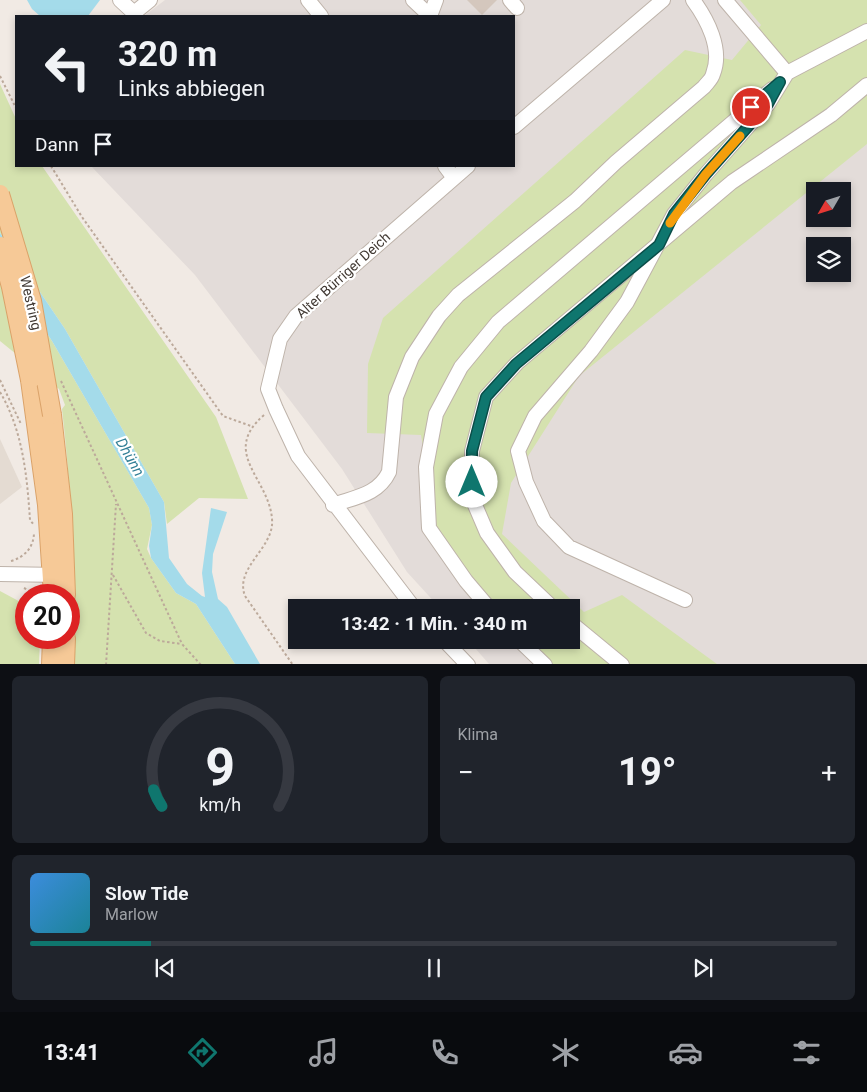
<!DOCTYPE html>
<html lang="de">
<head>
<meta charset="utf-8">
<style>
	body { margin:0; font-family:Roboto,sans-serif; background:#20242c; color:#f1f3f6; height:100vh; display:flex; flex-direction:column; font-size:19px; white-space:nowrap }
	* { box-sizing:border-box; margin:0 }
	p { font-size:16px; color:#9ea1a6 }
	.icon { flex:none; width:28px; height:28px; fill:none; stroke:currentColor; stroke-width:2; stroke-linecap:round; stroke-linejoin:round }
	.map { position:relative; height:664px; overflow:hidden }
	.panel { display:flex; flex-direction:column; gap:12px; padding:12px; background:#0d0f14; flex:1 }
	.panel>* { flex:none }
	.banner { position:absolute; left:15px; top:15px; width:500px; height:152px; border-radius:0px; box-shadow:0 2px 8px #0003; background:#171b24; color:#f1f3f6; overflow:hidden }
	.needle { width:32px; rotate:231deg }
	.controls { position:absolute; left:806px; top:182px; display:grid; gap:10px }
	.controls a { display:grid; place-items:center; width:45px; height:45px; border-radius:0px; background:#171b24; box-shadow:0 2px 8px #0003; font-size:25px }
	.speed { position:absolute; left:15px; top:584px; display:flex; gap:10px; font-size:25px; font-weight:700; text-align:center }
	.speed>* { display:grid; place-content:center; width:65px; height:65px; border-radius:50%; background:#171b24; box-shadow:0 2px 8px #0003; line-height:1 }
	.speed .limit { border:8px solid #d22; background:#fff; color:#111 }
	.pin { position:absolute; display:grid; place-items:center; width:42px; height:42px; color:#fff; margin:-21px; border:2px solid #fff; border-radius:50%; box-shadow:0 1px 5px #0007 }
	.me { position:absolute; width:55px; margin:-28px; rotate:0deg; stroke-linejoin:round; filter:drop-shadow(0 0 4px #0008) }
	.turn { display:flex; align-items:center; gap:18px; height:105px; padding:0 20px; font-size:22px }
	.turn .icon { width:65px; height:65px; stroke-width:2.5 }
	.turn b { display:block; font-size:35px; line-height:42px }
	.then { display:flex; align-items:center; height:48px; padding:0 20px; background:#0003; gap:10px; font-size:19px }
	.big { font-size:38px; font-weight:700; line-height:1.1 }
	.panel .tile { flex:1; display:flex; flex-direction:column; justify-content:center; gap:8px; min-width:0; padding:0 18px; border-radius:8px; background:#20242c }
	.panel .dial { align-items:center; gap:0 }
	.dial svg { height:130px; overflow:visible; fill:none; stroke:#363941; stroke-width:7; stroke-linecap:round; text-anchor:middle }
	.dial text { fill:#f1f3f6; stroke:none }
	.song { display:flex; align-items:center; gap:15px }
	.cover { width:60px; height:60px; border-radius:8px; background:linear-gradient(135deg,hsl(210 70% 55%),hsl(190 70% 35%)) }
	.played { height:5px; border-radius:2px; background:linear-gradient(90deg,#0f766e 15%,#363941 15%) }
	.keys { display:flex; justify-content:space-around; direction:ltr }
	.heat { display:flex; justify-content:space-between; align-items:center; font-size:28px; direction:ltr }
	.panel .tiles { flex:1; display:grid; gap:12px; grid-template-columns:1fr 1fr }
	.tile:last-child { grid-column:span 2 }
	.trip { position:absolute; left:288px; top:599px; width:292px; height:50px; border-radius:0px; background:#171b24; box-shadow:0 2px 8px #0003; font-weight:700; line-height:50px; text-align:center }
	.tabs { display:flex; height:80px; justify-content:space-around; align-items:center; background:#090b0e; color:#9ea1a6 }
	.tabs .icon { width:35px; height:35px }
	.tabs .selected { color:#0f766e }
	.tabs b { font-size:22px; color:#f1f3f6 }
	.map>svg:first-child { display:block }
	.residential { fill:#e4dbd2 }
	.industrial { fill:#e3dcd9; fill-rule:evenodd }
	.green { fill:#d5e2af }
	.water { fill:#a4dbea }
	.building { fill:#d4c7bd }
	.lines { fill:none; stroke-linecap:round; stroke-linejoin:round }
	.minor-casing { stroke:#beb3aa; stroke-width:16 }
	.major-casing { stroke:#daa269; stroke-width:20 }
	.path { stroke:#bca99a; stroke-width:2; stroke-dasharray:2.5 2.5; stroke-linecap:butt }
	.minor { stroke:#fff; stroke-width:14 }
	.major { stroke:#f6c997; stroke-width:18 }
	.major-bridge-casing { stroke:#daa269; stroke-width:20; stroke-linecap:butt }
	.major-bridge { stroke:#f6c997; stroke-width:18 }
	.route-casing { stroke:#0a4d48; stroke-width:12 }
	.route { stroke:#0f766e; stroke-width:9 }
	.slow { stroke:#f59e0b; stroke-width:9 }
	.labels { text-anchor:middle; stroke-width:4.5; stroke-linejoin:round; paint-order:stroke }
	.street-label { font-size:14px; fill:#423a34; stroke:#fff }
	.water-label { font-size:15px; font-style:italic; fill:#327f96; stroke:#fff }
</style>
</head>
<body>
<div class="map">
<svg width="867" height="665" viewBox="0 0 867 665">
	<rect width="100%" height="100%" fill="#f1eae4"/>
	<path class="residential" d="M 0,439 L 22,487 L 0,504 Z"/>
	<path class="industrial" d="M 165,0 L 867,0 L 867,664 L 489,664 L 468,640 L 571,640 L 571,608 L 439,607 L 407,572 L 342,469 L 195,275 L 91,166 L 514,166 L 514,16 L 144,16 ZM 815,191 L 842,191 L 842,219 L 815,219 ZM 815,246 L 842,246 L 842,274 L 815,274 Z"/>
	<path class="green" d="M 740,0 L 867,0 L 867,144 L 579,376 L 511,483 L 502,534 L 584,612 L 622,595 L 717,664 L 553,664 L 526,640 L 571,640 L 571,608 L 497,607 L 468,574 L 436,525 L 421,435 L 367,433 L 368,364 L 383,318 L 685,50 L 732,60 L 761,25 Z
		M 0,84 L 16,119 L 16,166 L 42,166 L 216,417 L 248,499 L 199,498 L 167,524 L 164,502 L 65,329 L 0,233 Z
		M 0,262 L 52,341 L 149,508 L 152,525 L 147,549 L 151,558 L 176,593 L 196,604 L 235,664 L 73,664 C 75,578 72,495 62,409 L 65,405 L 59,389 L 0,341 Z
		M 0,591 L 26,605 L 26,638 L 40,638 L 39,664 L 0,664 Z"/>
	<path class="water" d="M 27,0 L 100,0 L 88,16 L 40,16 L 32,9 Z
		M 0,233 L 65,329 L 164,502 L 169,558 L 187,584 L 202,596 L 205,597 L 202,573 L 211,508 L 227,512 L 213,554 L 212,572 L 218,599 L 227,607 L 260,664 L 235,664 L 196,604 L 176,593 L 151,558 L 149,546 L 152,525 L 149,508 L 52,341 L 0,262 Z"/>
	<path class="building" d="M 467,0 L 497,0 L 482,15 Z"/>
	<g class="lines">
		<g class="minor-casing">
			<path id="minor" d="M 120,0 L 134,13 L 150,0
				M 308,0 L 321,16
				M 413,0 L 430,16
				M 510,0 L 517,8
				M 430,16 L 436,0
				M 787,73 L 867,31
				M 514,127 L 663,0
				M 445,166 L 454,178
				M 333,505 C 355,497 378,495 389,472 L 396,397 L 412,357 L 439,316 L 458,295 L 575,201 L 616,162 L 704,87 C 707,83 712,79 713,74 C 723,49 707,19 693,0
				M 0,574 L 60,575
				M 685,600 L 569,547 L 544,521 L 526,482 L 518,451 L 535,416 L 591,351 L 627,302 L 674,214 L 706,174 L 768,104 L 787,73 L 725,0
				M 414,608 L 298,456 L 276,409 L 268,389 L 280,339 L 296,316 L 468,166
				M 489,608 L 466,581 L 429,528 L 426,467 L 436,414 L 461,367 L 498,322 L 772,89
				M 553,608 L 515,572 L 487,533 L 472,498 L 472,451 L 486,397 L 517,363 L 732,182 L 831,115 L 867,85
				M 571,623 L 622,665
				M 444,640 L 468,665
				M 519,640 L 545,665"/>
		</g>
		<g class="major-casing">
			<path id="major" d="M 30,380 L 47,505 L 53,595
				M 52,415 L 63,514 L 66,595
				M 51,665 L 52,638
				M 65,665 L 66,638"/>
		</g>
		<path class="path" d="M 0,76 L 16,108
			M 51,166 L 82,217 L 223,416 L 251,426
			M 0,380 L 21,424
			M 61,381 L 182,644 L 201,665
			M 0,392 C 23,431 27,476 30,520 L 34,525
			M 264,415 C 220,453 269,478 272,519 C 275,548 234,567 245,596 L 293,665
			M 11,561 C 25,557 34,547 34,532
			M 113,575 L 146,633 L 160,641 L 182,644
			M 24,588 L 37,595
			M 106,665 L 116,504"/>
		<use href="#minor" class="minor"/>
		<use href="#major" class="major"/>
		<g class="major-bridge-casing">
			<path id="major-bridge" d="M 0,194 L 32,301 L 52,415
				M 0,246 L 11,287 L 30,380"/>
		</g>
		<use href="#major-bridge" class="major-bridge"/>
	</g>
	<g class="lines">
		<g class="route-casing">
			<path id="route" d="M 472,482 L 472,451 L 486,397 L 516,364 L 659,245 L 674,214 L 706,174 L 768,104 L 780,82 L 751,107"/>
		</g>
		<use href="#route" class="route"/>
		<path class="slow" d="M 670,223 L 706,174 L 740,136"/>
	</g>
	<g class="labels">
		<g class="street-label">
			<text transform="translate(343 275) rotate(-42)" y="5">Alter Bürriger Deich</text>
			<text transform="translate(31 303) rotate(77)" y="5">Westring</text>
		</g>
		<g class="water-label">
			<text transform="translate(130 457) rotate(60)" y="5">Dhünn</text>
		</g>
	</g>
</svg>
<div class="controls">
<a><svg class="needle" viewBox="-14 -14 28 28"><path d="M0-13l5 13h-10z" fill="#e53935"/><path d="M0 13l5-13h-10z" fill="#9ea1a6"/></svg></a>
<a><svg class="icon" aria-label="layers" viewBox="0 0 24 24"><path d="M12 4l9 5-9 5-9-5zM3 14l9 5 9-5"/></svg></a>
</div>
<div class="speed"><div class="limit">20</div></div>
<div class="pin" style="left:751px;top:107px;background:#d93025"><svg class="icon" aria-label="arrive" viewBox="0 0 24 24"><path d="M6 21V4h12l-3 4 3 4H6"/></svg></div>
<svg class="me" style="left:472px;top:482px" viewBox="-20 -20 40 40"><circle r="19" fill="#fff"/><path d="M0-13L10 11 0 6-10 11z" fill="#0f766e"/></svg>
<div class="trip">13:42 · 1 Min. · 340 m</div>
<div class="banner">
<div class="turn"><svg class="icon" aria-label="left" viewBox="0 0 24 24"><path d="M17 20v-9H6M10 6l-5 5 5 5"/></svg><div><b>320 m</b>Links abbiegen</div></div>
<div class="then">Dann<svg class="icon" aria-label="arrive" viewBox="0 0 24 24"><path d="M6 21V4h12l-3 4 3 4H6"/></svg></div>
</div>
</div>
<section class="panel">
<div class="tiles">
<div class="tile dial"><svg viewBox="0 0 100 80">
<path d="M14 69A42 42 0 1 1 86 69"/>
<path d="M14 69A42 42 0 0 1 9 59" stroke="#0f766e"/>
<text x="50" y="56" font-size="32" font-weight="700">9</text>
<text x="50" y="72" font-size="11">km/h</text>
</svg></div>
<div class="tile"><p>Klima</p>
<div class="heat"><a>−</a><b class="big">19°</b><a>+</a></div>
</div>
<div class="tile">
<div class="song"><i class="cover"></i><div><b>Slow Tide</b><p>Marlow</p></div></div>
<div class="played"></div>
<div class="keys"><svg class="icon" aria-label="previous" viewBox="0 0 24 24"><path d="M18 5L8 12l10 7zM5 5v14"/></svg><svg class="icon" aria-label="pause" viewBox="0 0 24 24"><path d="M8 5v14M16 5v14"/></svg><svg class="icon" aria-label="next" viewBox="0 0 24 24"><path d="M6 5l10 7-10 7zM19 5v14"/></svg></div>
</div>
</div>
</section>
<nav class="tabs">
<b>13:41</b>
<svg class="icon selected" aria-label="directions" viewBox="0 0 24 24"><path d="M12 3l9 9-9 9-9-9zM9 14v-3h6M13 9l2 2-2 2"/></svg>
<svg class="icon" aria-label="music" viewBox="0 0 24 24"><path d="M9 18V5l10-2v13"/><circle cx="6" cy="18" r="3"/><circle cx="16" cy="16" r="3"/></svg>
<svg class="icon" aria-label="phone" viewBox="0 0 24 24"><path d="M5 4h4l2 5-3 2q2 4 5 5l2-3 5 2v4C11 20 4 13 5 4z"/></svg>
<svg class="icon" aria-label="climate" viewBox="0 0 24 24"><path d="M12 3v18M4 7l16 10M4 17L20 7"/></svg>
<svg class="icon" aria-label="car" viewBox="0 0 24 24"><path d="M5 17H2v-5l4-1 3-4h7l3 4 3 1v5h-3M9 17h6M6 11h13"/><circle cx="7" cy="17" r="2"/><circle cx="17" cy="17" r="2"/></svg>
<svg class="icon" aria-label="filters" viewBox="0 0 24 24"><path d="M4 7h16M4 17h16"/><circle cx="9" cy="7" r="2"/><circle cx="15" cy="17" r="2"/></svg>
</nav>
</body>
</html>
